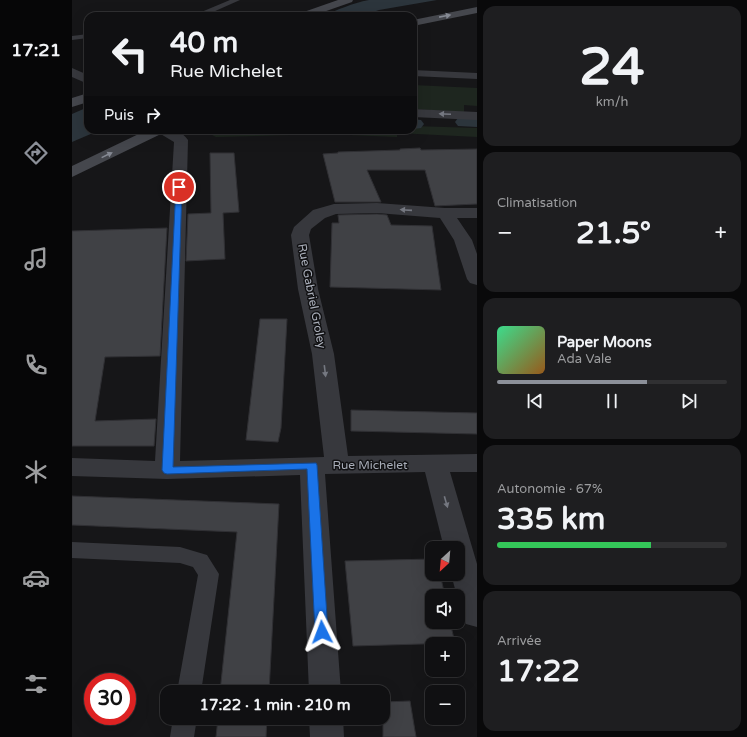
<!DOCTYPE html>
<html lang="fr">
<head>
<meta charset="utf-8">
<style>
	body { margin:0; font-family:"Varela Round",sans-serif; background:#1e1e20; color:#f1f3f6; height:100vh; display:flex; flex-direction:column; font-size:15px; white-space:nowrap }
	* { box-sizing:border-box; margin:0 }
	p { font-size:13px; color:#9c9d9f }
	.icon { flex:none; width:22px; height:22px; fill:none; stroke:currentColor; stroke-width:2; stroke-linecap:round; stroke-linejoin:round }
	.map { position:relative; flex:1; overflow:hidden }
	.panel { display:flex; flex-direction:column; gap:6px; padding:6px; background:#09090a; width:270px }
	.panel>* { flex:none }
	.top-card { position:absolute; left:12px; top:12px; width:333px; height:122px; border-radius:12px; box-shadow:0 4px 16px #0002,0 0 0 1px #303032; background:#101012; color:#f1f3f6; overflow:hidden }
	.needle { width:26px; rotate:206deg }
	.fabs { position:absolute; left:353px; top:541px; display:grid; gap:8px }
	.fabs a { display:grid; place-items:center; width:40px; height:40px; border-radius:8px; background:#101012; box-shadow:0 4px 16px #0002,0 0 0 1px #303032; font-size:20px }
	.speed { position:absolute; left:12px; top:673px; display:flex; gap:8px; font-size:20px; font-weight:700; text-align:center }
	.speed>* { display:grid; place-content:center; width:52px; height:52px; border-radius:50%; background:#101012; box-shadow:0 4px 16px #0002,0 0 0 1px #303032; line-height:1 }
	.speed .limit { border:6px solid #d22; background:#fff; color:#111 }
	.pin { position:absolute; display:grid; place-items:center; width:34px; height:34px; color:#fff; margin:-17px; border:2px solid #fff; border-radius:50%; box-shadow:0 1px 4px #0007 }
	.me { position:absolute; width:44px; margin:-22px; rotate:357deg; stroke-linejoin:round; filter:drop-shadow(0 0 3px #0008) }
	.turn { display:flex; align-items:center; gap:14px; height:84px; padding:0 20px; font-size:18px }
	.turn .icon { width:52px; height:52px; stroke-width:2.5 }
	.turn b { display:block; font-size:28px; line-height:34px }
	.then { display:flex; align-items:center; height:38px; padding:0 20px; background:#0003; gap:8px; font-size:15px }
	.big { font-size:30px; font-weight:800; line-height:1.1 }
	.panel .widget { flex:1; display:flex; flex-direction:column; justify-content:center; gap:6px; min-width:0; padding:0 14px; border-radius:12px; background:#1e1e20 }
	.panel .dial { align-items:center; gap:0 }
	.dial b { font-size:52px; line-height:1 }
	.song { display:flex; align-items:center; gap:12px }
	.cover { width:48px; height:48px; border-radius:6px; background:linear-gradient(135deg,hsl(150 70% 55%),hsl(30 70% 35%)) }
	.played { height:4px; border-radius:2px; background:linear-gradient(90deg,#8c9099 65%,#303032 65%) }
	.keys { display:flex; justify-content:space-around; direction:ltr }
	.heat { display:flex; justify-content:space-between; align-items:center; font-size:22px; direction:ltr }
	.charge { height:6px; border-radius:3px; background:linear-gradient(90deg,#34c759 67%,#303032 0) }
	.trip { position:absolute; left:88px; top:685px; width:230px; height:40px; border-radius:12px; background:#101012; box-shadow:0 4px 16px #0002,0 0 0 1px #303032; font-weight:800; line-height:40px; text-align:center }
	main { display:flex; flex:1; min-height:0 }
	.tabs { display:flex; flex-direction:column; width:72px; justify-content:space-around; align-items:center; background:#060607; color:#9c9d9f }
	.tabs .icon { width:28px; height:28px }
	.tabs .active { color:#8c9099 }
	.tabs b { font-size:18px; color:#f1f3f6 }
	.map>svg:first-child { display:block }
	.green { fill:#1e261f }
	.water { fill:#2c353c }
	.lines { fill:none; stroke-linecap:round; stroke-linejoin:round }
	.canal { fill:#2c353c; fill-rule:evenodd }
	.building { fill:#404145; stroke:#303034 }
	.service { fill:#37383d; fill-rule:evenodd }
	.minor { fill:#37383d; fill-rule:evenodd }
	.secondary { fill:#45474d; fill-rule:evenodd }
	.oneway { fill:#858993 }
	.oneway2 { fill:#757881 }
	.route { fill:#1a73e8; stroke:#114b97 }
	.labels { text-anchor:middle; stroke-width:3; stroke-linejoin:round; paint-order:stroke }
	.street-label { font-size:12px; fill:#a8adb8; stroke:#111113 }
</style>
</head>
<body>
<main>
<nav class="tabs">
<b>17:21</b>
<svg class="icon active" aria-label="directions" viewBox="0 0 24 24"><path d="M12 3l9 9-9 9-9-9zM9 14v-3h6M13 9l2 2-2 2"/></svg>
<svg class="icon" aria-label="music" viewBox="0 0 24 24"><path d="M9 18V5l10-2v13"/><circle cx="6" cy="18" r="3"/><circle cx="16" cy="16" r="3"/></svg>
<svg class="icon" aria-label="phone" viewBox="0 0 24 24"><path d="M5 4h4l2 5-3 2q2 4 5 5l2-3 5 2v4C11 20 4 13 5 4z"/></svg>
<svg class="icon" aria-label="climate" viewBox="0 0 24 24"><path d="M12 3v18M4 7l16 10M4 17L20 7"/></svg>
<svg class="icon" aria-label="car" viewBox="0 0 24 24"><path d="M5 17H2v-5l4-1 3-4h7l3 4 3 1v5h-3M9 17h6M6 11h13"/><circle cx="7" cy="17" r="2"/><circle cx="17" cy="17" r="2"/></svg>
<svg class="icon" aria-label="filters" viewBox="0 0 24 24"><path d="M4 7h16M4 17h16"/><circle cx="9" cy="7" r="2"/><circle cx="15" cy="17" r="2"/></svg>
</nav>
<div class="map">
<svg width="405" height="737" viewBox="0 0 405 737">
	<rect width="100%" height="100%" fill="#161618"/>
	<path class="green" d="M 341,85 L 405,88 L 405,106 L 392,105 L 392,112 L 341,109 Z
		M 341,126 L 405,128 L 405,137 L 325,133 L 325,137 L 255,134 L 144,137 L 136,133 L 221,130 L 341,130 Z"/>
	<path class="water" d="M 297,0 L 365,0 L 307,10 L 289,16 L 250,16 C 266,10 280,3 297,0 Z
		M 16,107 L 16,130 L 28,130 L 0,142 L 0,114 Z"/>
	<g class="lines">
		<path class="canal" d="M 392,117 L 405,117 L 405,127 L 386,126 L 383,122 L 386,118 Z
			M 341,119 L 349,120 L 352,124 L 349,128 L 341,129 Z
			M 122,130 L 144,130 L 141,134 L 135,135 L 125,134 Z"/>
	</g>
	<path class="building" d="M 348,148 L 349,150 L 405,149 L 405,204 L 363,206 L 353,170 L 295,170 L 309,202 L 263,202 L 251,154 L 266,153 L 266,152 L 328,150 L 328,149 Z
		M 138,153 L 162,153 L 167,212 L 151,213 L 153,259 L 114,261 L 116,214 L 139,213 Z
		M 305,214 L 315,215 L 319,225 L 360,226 L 369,290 L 258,287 L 260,223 L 267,223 L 266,215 Z
		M 95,228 L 88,356 L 33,357 L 23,421 L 84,419 L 82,446 L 0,446 L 0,231 Z
		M 188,319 L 215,319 L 209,428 L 206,442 L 174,440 Z
		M 279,410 L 405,413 L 405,434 L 279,431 Z
		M 0,496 L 207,504 L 197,692 L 148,692 L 165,532 L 0,525 Z
		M 360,559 L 360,574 L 368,574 L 373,596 L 360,596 L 360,622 L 378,622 L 383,643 L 281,646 L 273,561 Z
		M 338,701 L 344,737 L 311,737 L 311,702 Z
		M 146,718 L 195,718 L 194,737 L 144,737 Z"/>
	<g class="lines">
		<path class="service" d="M 158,0 L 168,0 L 132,16 L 107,16 L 104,14 L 108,12 L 127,13 Z
			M 16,34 L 16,38 L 0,40 L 0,36 Z
			M 341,70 L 405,73 L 405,79 L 341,76 Z
			M 0,542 L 108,547 L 135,555 L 147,574 L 129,692 L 105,692 L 126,575 L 121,567 L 108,563 L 0,558 Z
			M 101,718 L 125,718 L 122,737 L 98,737 Z"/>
		<path class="minor" d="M 0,68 L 16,75 L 16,84 L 0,77 Z
			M 341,109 L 405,112 L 405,120 L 341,117 Z
			M 85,130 C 97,130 109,129 116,140 L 108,461 L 252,457 L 240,354 L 226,289 L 219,235 L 222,227 L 241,210 L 262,204 L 305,203 L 373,208 L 405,208 L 405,218 L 385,218 L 400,240 L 405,254 L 405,285 L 398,283 L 395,279 L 382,240 L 368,218 L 305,213 L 264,214 L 253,218 L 239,229 L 237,235 L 246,289 L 262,354 L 276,456 L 405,454 L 405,472 L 378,472 L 405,564 L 405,627 L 394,624 L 390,615 L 379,574 L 386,574 L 386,548 L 372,548 L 353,472 L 253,474 L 269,692 L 237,692 L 228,475 L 95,479 L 0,476 L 0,458 L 83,461 L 102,142 L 87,133 Z
			M 237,718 L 271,718 L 272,737 L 238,737 Z"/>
		<path class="secondary" d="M 266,0 L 281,0 L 280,2 L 240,16 L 225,16 L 226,14 Z
			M 405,7 L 405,13 L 341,26 L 341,20 Z
			M 16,93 L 16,102 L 0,107 L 0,98 Z
			M 75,130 L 93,130 L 91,133 L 0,177 L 0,166 Z"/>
	</g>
	<defs><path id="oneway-solid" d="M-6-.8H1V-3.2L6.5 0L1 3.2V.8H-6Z"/></defs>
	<g class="oneway">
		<use href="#oneway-solid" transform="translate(373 16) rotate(-11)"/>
		<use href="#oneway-solid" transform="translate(35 155) rotate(-26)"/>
	</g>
	<g class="oneway2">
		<use href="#oneway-solid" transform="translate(373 114) rotate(-177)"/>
		<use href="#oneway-solid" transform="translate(334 210) rotate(-176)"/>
		<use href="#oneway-solid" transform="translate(253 371) rotate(83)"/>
		<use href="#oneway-solid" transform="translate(374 502) rotate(74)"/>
	</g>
	<path class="route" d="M 104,186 L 110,187 L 101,467 L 244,463 L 245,465 L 256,632 L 254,635 L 250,637 L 245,635 L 243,632 L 235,469 L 95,474 L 92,473 L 90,470 Z"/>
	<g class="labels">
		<g class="street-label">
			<text transform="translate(240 296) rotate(79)" y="4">Rue Gabriel Groley</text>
			<text x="298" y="469">Rue Michelet</text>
		</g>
	</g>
</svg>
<div class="fabs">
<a><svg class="needle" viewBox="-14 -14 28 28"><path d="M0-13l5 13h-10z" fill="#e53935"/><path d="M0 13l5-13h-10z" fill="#9c9d9f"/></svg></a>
<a><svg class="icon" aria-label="sound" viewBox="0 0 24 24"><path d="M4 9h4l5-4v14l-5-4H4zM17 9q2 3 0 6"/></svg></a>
<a>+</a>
<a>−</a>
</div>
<div class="speed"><div class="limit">30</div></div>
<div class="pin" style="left:107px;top:187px;background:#d93025"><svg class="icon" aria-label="arrive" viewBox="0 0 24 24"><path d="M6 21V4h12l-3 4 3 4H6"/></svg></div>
<svg class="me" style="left:250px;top:632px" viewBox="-20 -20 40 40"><path d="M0-17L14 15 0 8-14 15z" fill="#1a73e8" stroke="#fff" stroke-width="4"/></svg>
<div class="trip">17:22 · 1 min · 210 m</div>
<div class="top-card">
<div class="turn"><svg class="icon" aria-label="left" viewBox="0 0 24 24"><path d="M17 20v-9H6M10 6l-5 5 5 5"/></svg><div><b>40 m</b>Rue Michelet</div></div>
<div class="then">Puis<svg class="icon" aria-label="right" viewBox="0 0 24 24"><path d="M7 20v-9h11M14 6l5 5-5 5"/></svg></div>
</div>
</div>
<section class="panel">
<div class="widget dial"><b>24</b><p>km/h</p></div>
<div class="widget"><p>Climatisation</p>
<div class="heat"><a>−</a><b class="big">21.5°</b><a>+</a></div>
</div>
<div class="widget">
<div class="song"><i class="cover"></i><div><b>Paper Moons</b><p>Ada Vale</p></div></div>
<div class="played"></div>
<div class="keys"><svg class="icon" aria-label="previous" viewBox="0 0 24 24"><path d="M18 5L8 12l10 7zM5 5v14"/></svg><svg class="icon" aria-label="pause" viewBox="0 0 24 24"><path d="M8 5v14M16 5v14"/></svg><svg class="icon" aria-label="next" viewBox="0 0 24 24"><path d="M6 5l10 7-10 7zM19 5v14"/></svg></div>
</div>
<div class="widget"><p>Autonomie · 67%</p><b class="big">335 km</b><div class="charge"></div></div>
<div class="widget"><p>Arrivée</p><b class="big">17:22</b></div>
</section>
</main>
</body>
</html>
